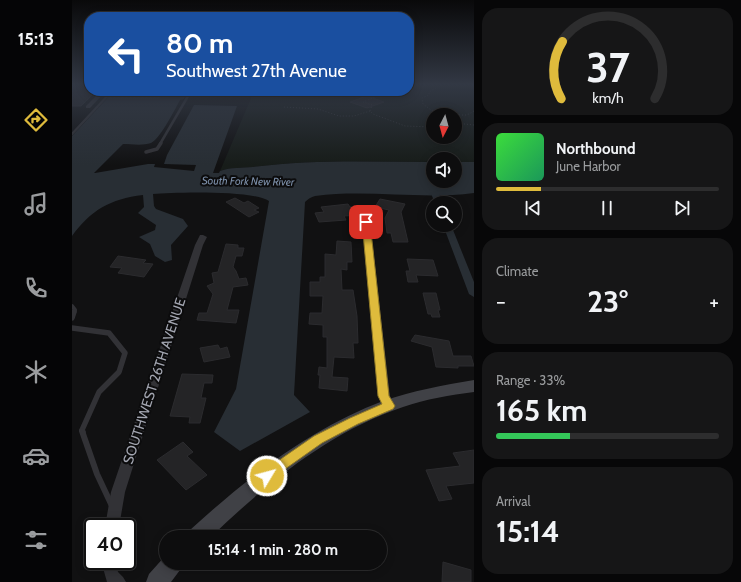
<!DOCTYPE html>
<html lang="en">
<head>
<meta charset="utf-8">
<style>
	body { margin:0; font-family:Cabin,sans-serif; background:#161617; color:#f1f3f6; height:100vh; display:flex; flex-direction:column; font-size:15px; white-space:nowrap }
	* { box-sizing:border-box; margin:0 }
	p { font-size:13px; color:#9a9c9e }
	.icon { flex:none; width:22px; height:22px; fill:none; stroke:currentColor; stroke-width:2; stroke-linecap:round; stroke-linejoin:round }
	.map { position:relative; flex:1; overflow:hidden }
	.drawer { display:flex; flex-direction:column; gap:8px; padding:8px; background:#070708; width:267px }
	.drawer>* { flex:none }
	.guide { position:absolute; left:12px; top:12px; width:330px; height:84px; border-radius:16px; box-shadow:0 2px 10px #0003,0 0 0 1px #2d2d2e; background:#1a4fa0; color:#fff; overflow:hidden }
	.needle { width:26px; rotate:186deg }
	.fabs { position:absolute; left:354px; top:108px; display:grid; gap:8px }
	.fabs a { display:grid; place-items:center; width:36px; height:36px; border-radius:50%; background:#0d0d0e; box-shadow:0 2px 10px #0003,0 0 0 1px #2d2d2e; font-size:20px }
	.speed { position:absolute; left:12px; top:518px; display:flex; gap:8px; font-size:20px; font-weight:700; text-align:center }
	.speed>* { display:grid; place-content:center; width:52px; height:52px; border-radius:50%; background:#0d0d0e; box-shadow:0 2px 10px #0003,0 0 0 1px #2d2d2e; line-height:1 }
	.speed .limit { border:2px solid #111; border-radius:6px; background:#fff; color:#111 }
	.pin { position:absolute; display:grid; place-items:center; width:34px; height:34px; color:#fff; margin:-17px; border-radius:8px; box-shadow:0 2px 6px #0006 }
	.me { position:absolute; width:44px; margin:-22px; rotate:53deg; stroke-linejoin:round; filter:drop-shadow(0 0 3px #0008) }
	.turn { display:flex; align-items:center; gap:14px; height:84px; padding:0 16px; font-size:18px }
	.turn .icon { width:52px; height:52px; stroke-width:2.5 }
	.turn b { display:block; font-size:28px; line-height:34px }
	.big { font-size:30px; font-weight:700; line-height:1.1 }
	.drawer .card { flex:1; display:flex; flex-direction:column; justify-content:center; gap:6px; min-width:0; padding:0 14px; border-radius:16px; background:#161617 }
	.drawer .dial { align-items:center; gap:0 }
	.dial svg { height:104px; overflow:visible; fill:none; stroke:#2d2d2e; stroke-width:7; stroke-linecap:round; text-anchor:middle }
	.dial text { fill:#f1f3f6; stroke:none }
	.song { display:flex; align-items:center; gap:12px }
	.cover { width:48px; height:48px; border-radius:6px; background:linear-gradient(135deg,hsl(120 70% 55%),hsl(150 70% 35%)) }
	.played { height:4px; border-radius:2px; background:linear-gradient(90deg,#dfbb3c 20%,#2d2d2e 20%) }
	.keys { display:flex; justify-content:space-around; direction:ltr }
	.heat { display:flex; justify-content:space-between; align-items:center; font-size:22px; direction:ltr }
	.charge { height:6px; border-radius:3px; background:linear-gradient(90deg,#34c759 33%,#2d2d2e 0) }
	.trip { position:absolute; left:87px; top:530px; width:228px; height:40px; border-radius:20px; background:#0d0d0e; box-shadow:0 2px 10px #0003,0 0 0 1px #2d2d2e; font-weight:700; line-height:40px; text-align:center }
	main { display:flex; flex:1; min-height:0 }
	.tabs { display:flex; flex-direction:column; width:72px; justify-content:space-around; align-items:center; background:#050506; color:#9a9c9e }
	.tabs .icon { width:28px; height:28px }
	.tabs .selected { color:#dfbb3c }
	.tabs b { font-size:18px; color:#f1f3f6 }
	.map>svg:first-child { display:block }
	.green { fill:#171c19; fill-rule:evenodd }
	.water { fill:#282e34 }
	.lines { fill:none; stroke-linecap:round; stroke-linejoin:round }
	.canal { fill:#282e34; fill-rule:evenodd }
	.building { fill:#242426; stroke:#2b2b2e }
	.path { stroke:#38393d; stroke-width:1; stroke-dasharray:1 2; stroke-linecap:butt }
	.lane-far4 { stroke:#323236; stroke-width:2.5 }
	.lane-far3 { stroke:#323236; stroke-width:3.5 }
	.lane-far2 { stroke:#323236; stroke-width:4 }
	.lane-far1 { stroke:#323236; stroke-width:5.5 }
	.lane { stroke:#323236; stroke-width:6 }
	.street { fill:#323236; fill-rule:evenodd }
	.secondary { fill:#404146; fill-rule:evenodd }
	.route { fill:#dfbb3c; stroke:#917a27 }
	.labels { text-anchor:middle; stroke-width:4; stroke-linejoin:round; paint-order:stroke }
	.far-water-label { font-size:11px; font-style:italic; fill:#7d90aa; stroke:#0c0c0d }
	.near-street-label { font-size:14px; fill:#a3a6b1; stroke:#0c0c0d }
</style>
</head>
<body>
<main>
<nav class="tabs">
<b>15:13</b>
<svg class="icon selected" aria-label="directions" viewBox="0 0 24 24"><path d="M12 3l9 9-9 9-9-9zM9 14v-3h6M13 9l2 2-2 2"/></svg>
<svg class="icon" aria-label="music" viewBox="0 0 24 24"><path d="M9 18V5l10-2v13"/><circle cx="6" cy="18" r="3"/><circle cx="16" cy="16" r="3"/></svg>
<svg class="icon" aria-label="phone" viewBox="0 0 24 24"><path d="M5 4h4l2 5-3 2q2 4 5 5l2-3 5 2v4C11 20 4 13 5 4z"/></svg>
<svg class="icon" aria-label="climate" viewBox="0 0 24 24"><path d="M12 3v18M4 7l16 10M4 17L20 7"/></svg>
<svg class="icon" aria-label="car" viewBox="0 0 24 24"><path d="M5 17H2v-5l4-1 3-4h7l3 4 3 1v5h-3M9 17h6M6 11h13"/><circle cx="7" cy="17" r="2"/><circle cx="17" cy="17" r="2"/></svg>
<svg class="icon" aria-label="filters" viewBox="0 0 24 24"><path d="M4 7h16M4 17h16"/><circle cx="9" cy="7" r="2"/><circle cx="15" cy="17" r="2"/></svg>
</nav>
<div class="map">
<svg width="402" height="582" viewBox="0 0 402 582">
	<rect width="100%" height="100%" fill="#111112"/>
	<path class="green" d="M 337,84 L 402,84 L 402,162 L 383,162 L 383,159 L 361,159 L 361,162 C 301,162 240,159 181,167 C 169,168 159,167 148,171 L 182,91 L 337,91 ZM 361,115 L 383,115 L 383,137 L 361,137 Z"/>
	<path class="water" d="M 42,91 L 113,91 C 107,101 89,139 79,143 C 70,146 59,144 51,144 L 22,173 L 23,173 L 76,164 L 83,164 L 82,167 L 122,171 L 124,165 L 92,164 L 95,155 L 122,105 L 165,106 L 141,173 L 147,173 L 148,171 C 159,167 169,168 181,167 C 240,159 301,162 361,162 L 361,181 L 383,181 L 383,162 L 402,162 L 402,193 C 349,200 296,189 243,196 C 239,197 236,199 233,202 L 222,395 L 238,412 L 168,451 L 142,432 L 164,389 L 197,201 C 181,190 103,192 81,194 L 82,206 L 84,209 L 111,219 L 116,226 L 99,245 L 100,260 L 93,262 L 83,256 L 78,244 L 67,237 L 83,230 L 84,225 L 66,213 L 72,207 L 71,195 C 38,199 19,210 0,236 L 0,136 Z"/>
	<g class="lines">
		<path class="canal" d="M 356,182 L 362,182 L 371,203 L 363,203 L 355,184 Z
			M 371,225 L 379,225 L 402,282 L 402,297 L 397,294 Z"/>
	</g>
	<path class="building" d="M 3,84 L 17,84 L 17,91 L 24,91 L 9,106 L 0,106 L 0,86 Z
		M 93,91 L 116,91 L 111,99 L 87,99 Z
		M 295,96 L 312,102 L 295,108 L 278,102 Z
		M 163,198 L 172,203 L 176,201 L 187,208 L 182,210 L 187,212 L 177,217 L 154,202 Z
		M 308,199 L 333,204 L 329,212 L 336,242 L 321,242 L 319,233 L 315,233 L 313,218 L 317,210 L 303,207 Z
		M 276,204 L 278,207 L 283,207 L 288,215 L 272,216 L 274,220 L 247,222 L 243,213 L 252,212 L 249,207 Z
		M 265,241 L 279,242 L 280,262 L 275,262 L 275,270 L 269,269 L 270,290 L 281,290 L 285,316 L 286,343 L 281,343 L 282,358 L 262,357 L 260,377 L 276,378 L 275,391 L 247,388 L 248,375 L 246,375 L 247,367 L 255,368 L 255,337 L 251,337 L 251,325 L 237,324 L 238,313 L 250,313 L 251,296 L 238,296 L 238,282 L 248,282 L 248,277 L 253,277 L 253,254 L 264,255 Z
		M 154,244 L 166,245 L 166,248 L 172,248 L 170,256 L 164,256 L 161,267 L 164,271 L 167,279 L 174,278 L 176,285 L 161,287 L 155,310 L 167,310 L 164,323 L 125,320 L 127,313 L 135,313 L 141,294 L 135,286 L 142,283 L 140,273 L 146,272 Z
		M 46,256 L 74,260 L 71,263 L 81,264 L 72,277 L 46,273 L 50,268 L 38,267 Z
		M 335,259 L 361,260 L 366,276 L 344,275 L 346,282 L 336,282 L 334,271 L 338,271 Z
		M 351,293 L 364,293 L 368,310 L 366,310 L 368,317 L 360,317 L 359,314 L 356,314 Z
		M 343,335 L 377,341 L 381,356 L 399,356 L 402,366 L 386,366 L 386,368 L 364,367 L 360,347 L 339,341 Z
		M 146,345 L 148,349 L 155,347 L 158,357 L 132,362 L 128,348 Z
		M 110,374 L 141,375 L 140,383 L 132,383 L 129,398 L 134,398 L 128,423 L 117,423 L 118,417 L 98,416 Z
		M 111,442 L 121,452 L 115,456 L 135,475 L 114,490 L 85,460 Z
		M 402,450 L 402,483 L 374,486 L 380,499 L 367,501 L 354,470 L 388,466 L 381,453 Z
		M 371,562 L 399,570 L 399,582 L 370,582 Z"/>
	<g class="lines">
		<path class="path" d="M 364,88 L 357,92 L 357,95 L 350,98 L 351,104 L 359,110 L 378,115
			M 308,95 L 291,102 L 300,105 L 298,111 L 301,114 L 333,126 L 361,127
			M 212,107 L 246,109 L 267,116 L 282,116 L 298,111
			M 378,115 L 395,115 L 402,111
			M 383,123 L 402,125"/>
		<path class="lane-far4" d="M 311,91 L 330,92 L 340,90 L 340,84
			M 0,134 L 40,91
			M 88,144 L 119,91"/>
		<path class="lane-far3" d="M 74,152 L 85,149 L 89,143"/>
		<path class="lane-far2" d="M 0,306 L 3,310 L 2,313"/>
		<path class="lane-far1" d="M 0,318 L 2,312
			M 0,328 L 37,333 L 53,353 L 47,372 L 27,392 L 10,430 L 11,432"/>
		<path class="lane" d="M 10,431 L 25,474 L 40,506"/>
		<path class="street" d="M 29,91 L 34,91 L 18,108 L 14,108 L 14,106 Z
			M 291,220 L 294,220 L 298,222 L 318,396 L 323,405 L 321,408 L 317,409 L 313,408 L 306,396 L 290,222 Z
			M 128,235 L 131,235 L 135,237 L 131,245 L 53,492 L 47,527 L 33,527 L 39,492 L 123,245 Z
			M 29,561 L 43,561 L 46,572 L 51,577 L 54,582 L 35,582 Z"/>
		<path class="secondary" d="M 402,380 L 402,392 C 378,395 354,399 331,407 C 257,432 195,483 139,537 L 115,537 L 118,530 C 175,478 237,429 311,401 C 340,391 371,385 402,380 Z
			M 94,555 L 94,563 L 112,563 L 108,570 L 99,582 L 74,582 L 77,574 Z"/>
	</g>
	<linearGradient id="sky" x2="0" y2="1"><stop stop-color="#09090a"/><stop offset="0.51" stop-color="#323844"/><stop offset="1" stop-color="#323844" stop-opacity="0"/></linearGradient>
	<rect width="402" height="165" fill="url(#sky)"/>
	<path class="route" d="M 294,220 L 298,222 L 317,396 L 323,406 L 321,409 L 286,424 L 250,443 L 199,479 L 195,481 L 190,479 L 188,476 L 190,472 L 242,436 L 278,418 L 310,404 L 306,396 L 290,222 Z"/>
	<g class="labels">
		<g class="far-water-label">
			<text transform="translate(176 181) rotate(1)" y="4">South Fork New River</text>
		</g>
		<g class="near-street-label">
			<text transform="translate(82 381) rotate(-72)" y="5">SOUTHWEST 26TH AVENUE</text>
		</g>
	</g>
</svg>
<div class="fabs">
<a><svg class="needle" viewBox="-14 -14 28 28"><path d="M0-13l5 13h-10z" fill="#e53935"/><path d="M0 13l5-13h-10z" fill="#9a9c9e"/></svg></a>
<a><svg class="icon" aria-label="sound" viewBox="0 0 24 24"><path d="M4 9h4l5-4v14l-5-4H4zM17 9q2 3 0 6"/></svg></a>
<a><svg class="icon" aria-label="search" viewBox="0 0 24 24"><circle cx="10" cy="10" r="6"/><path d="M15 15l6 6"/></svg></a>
</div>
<div class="speed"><div class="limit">40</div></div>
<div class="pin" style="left:294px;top:222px;background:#d93025"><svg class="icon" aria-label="arrive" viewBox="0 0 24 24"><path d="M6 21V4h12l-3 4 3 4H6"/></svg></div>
<svg class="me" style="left:195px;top:476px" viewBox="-20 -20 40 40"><circle r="17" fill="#dfbb3c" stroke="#fff" stroke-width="3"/><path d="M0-11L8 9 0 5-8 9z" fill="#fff"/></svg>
<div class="trip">15:14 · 1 min · 280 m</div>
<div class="guide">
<div class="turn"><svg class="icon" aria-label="left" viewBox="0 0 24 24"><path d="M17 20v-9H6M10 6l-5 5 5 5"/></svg><div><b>80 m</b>Southwest 27th Avenue</div></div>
</div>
</div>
<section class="drawer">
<div class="card dial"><svg viewBox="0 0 100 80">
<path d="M14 69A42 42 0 1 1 86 69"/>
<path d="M14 69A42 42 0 0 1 15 25" stroke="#dfbb3c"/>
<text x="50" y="56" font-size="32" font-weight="700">37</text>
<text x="50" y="72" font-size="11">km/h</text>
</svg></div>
<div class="card">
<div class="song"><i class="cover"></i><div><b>Northbound</b><p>June Harbor</p></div></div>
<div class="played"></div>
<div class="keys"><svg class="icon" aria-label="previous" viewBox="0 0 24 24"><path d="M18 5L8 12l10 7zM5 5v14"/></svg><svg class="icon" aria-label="pause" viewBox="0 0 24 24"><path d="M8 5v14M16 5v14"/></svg><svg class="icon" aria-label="next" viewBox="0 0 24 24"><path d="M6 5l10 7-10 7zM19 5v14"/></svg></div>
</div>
<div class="card"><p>Climate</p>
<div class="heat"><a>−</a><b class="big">23°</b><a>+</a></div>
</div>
<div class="card"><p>Range · 33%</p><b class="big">165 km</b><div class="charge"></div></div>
<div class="card"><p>Arrival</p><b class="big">15:14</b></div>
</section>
</main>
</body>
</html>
